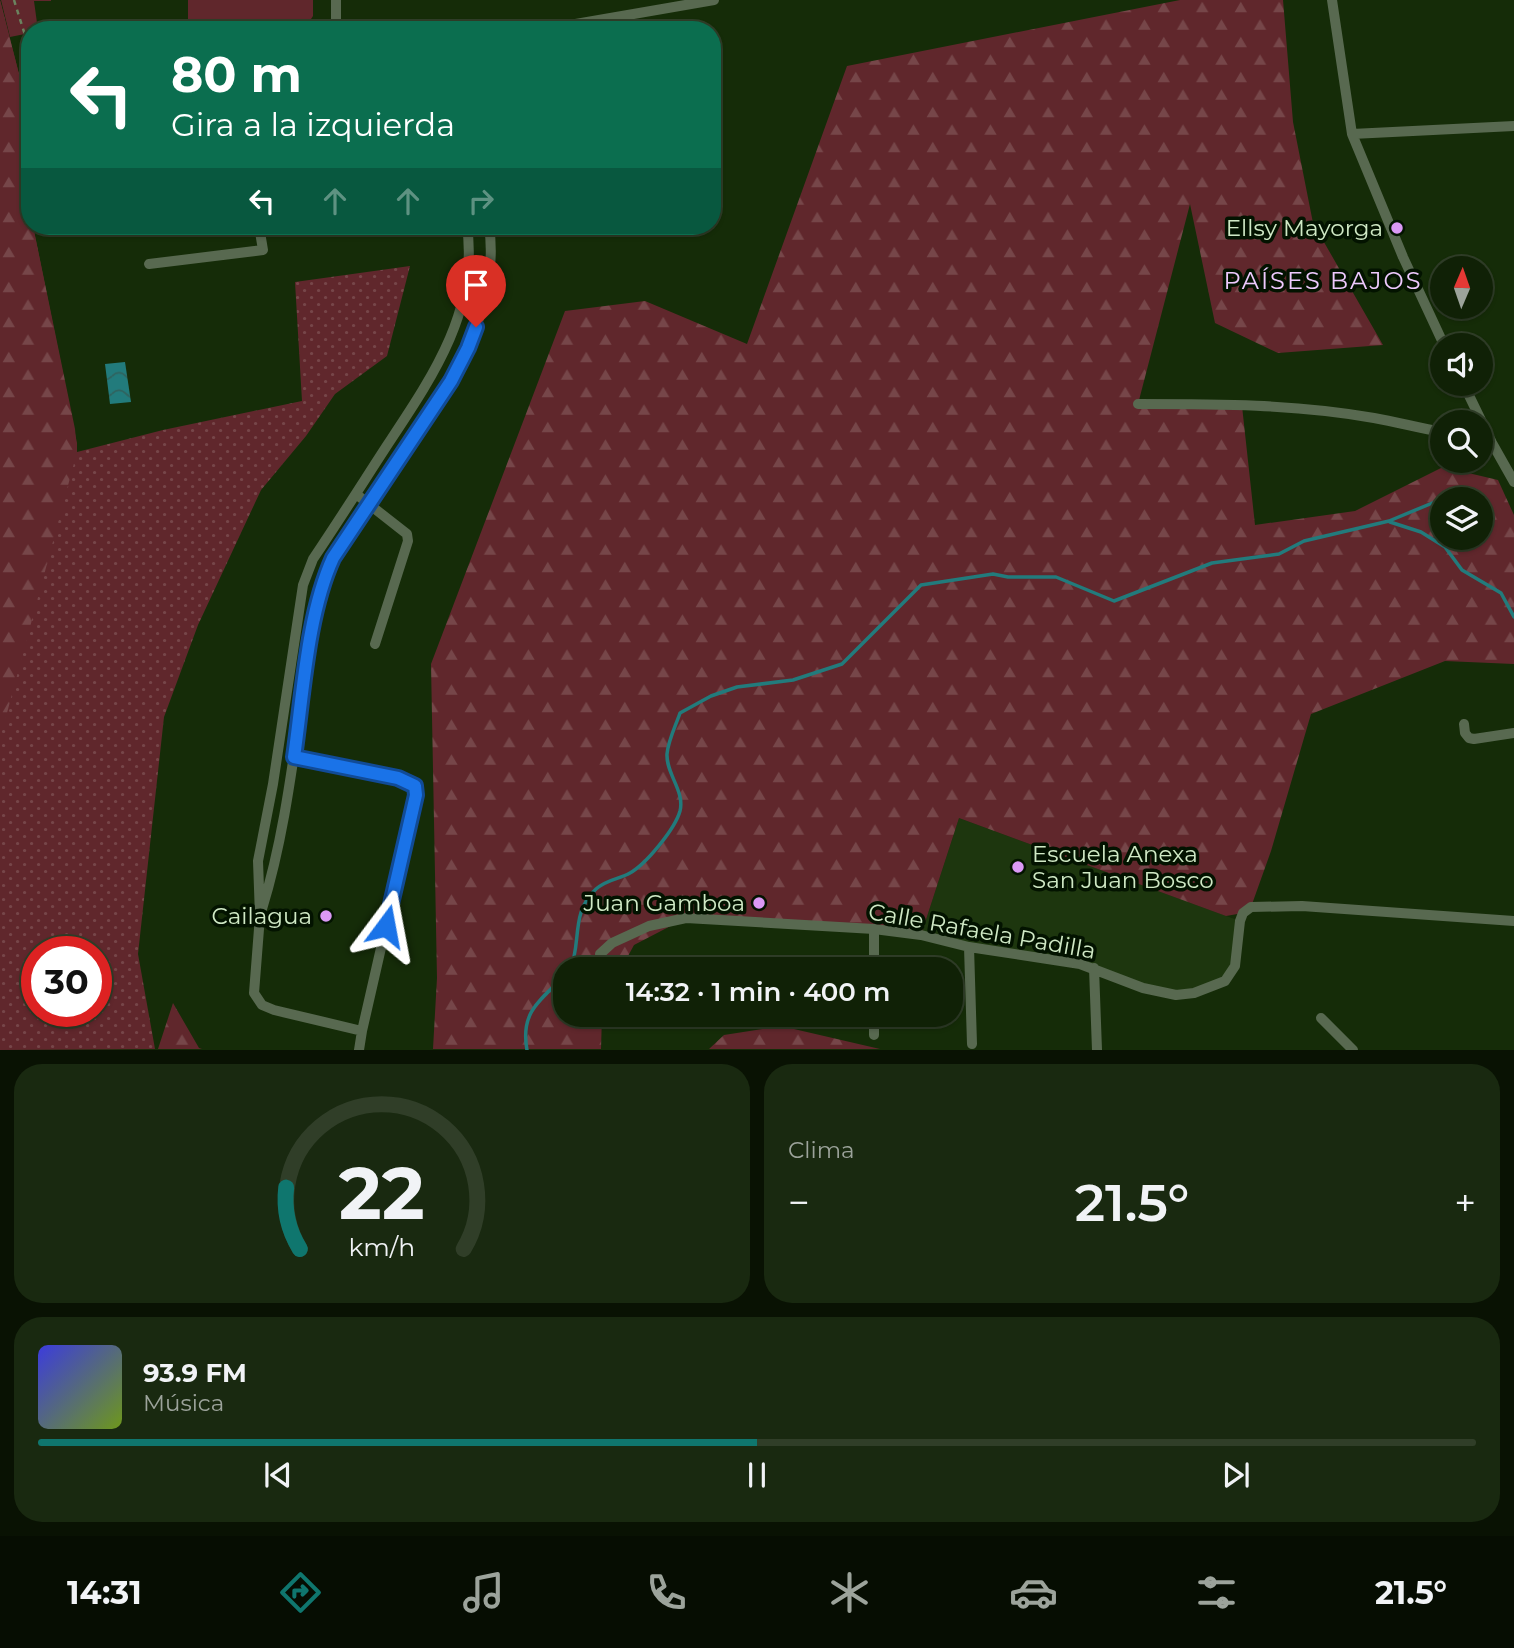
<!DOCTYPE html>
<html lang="es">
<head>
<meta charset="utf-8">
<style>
	body { margin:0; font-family:Montserrat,sans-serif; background:#192910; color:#f1f3f6; height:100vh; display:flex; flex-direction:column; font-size:26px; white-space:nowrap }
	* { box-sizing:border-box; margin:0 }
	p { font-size:23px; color:#9ca39b }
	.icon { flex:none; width:38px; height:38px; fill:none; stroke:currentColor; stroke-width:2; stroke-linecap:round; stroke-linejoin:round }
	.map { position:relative; height:1050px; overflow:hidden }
	.sheet { display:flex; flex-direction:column; gap:14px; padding:14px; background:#091203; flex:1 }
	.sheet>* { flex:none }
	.top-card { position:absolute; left:21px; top:21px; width:700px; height:214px; border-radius:28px; box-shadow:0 2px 5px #0004,0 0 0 2px #303e28; background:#0b6e4f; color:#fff; overflow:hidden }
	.needle { width:46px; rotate:2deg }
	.controls { position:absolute; left:1430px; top:256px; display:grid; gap:14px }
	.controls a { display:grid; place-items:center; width:63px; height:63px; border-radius:50%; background:#102106; box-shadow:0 2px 5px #0004,0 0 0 2px #303e28; font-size:35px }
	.speed { position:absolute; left:21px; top:936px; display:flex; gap:14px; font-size:35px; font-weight:700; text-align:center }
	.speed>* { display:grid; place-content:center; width:91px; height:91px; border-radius:50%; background:#102106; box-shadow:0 2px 5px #0004,0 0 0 2px #303e28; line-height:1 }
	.speed .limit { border:10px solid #d22; background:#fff; color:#111 }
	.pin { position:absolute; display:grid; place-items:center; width:60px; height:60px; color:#fff; margin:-72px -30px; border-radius:50% 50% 50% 0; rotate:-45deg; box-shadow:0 0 7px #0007 }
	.pin .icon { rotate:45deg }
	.me { position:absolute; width:77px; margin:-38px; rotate:13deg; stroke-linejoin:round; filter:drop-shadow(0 0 5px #0008) }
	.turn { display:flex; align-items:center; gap:24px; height:147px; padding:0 35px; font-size:32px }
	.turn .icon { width:91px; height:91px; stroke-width:2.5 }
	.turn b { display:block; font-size:49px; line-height:60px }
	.lanes { display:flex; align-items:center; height:66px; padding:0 35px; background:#0003; justify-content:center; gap:35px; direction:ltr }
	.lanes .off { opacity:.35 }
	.big { font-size:52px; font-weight:600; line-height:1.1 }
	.sheet .card { flex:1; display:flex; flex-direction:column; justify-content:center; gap:10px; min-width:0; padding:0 24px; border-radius:28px; background:#192910 }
	.sheet .dial { align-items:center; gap:0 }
	.dial svg { height:182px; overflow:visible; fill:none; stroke:#303e28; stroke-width:7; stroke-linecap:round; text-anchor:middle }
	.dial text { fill:#f1f3f6; stroke:none }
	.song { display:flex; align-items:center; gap:21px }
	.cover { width:84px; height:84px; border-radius:10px; background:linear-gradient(135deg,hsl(240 70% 55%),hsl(80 70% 35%)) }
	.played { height:7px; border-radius:4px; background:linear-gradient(90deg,#0f766e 50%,#303e28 50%) }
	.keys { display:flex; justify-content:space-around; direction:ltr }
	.heat { display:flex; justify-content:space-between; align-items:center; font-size:38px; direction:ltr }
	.sheet .tiles { flex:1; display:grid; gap:14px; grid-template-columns:1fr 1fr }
	.card:last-child { grid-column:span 2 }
	.trip { position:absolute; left:553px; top:957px; width:410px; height:70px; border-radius:28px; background:#102106; box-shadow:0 2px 5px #0004,0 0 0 2px #303e28; font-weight:600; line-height:70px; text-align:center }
	.menu { display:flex; height:112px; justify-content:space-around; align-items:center; background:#060d02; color:#9ca39b }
	.menu .icon { width:49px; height:49px }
	.menu .on { color:#0f766e }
	.menu b { font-size:32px; color:#f1f3f6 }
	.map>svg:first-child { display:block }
	.built { fill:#1d360e }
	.grass { fill:url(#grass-dots); fill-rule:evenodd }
	.forest { fill:url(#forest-firs); fill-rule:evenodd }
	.green { fill:#60272c }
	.water { fill:url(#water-waves) }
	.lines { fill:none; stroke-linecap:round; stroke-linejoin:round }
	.stream { stroke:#227b7c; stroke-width:3.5 }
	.path { stroke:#6b835f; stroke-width:2.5; stroke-dasharray:5 5; stroke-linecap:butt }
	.lane { stroke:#586950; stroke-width:5 }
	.street { stroke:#586950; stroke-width:10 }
	.route-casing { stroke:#114b97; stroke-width:18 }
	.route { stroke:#1a73e8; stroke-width:12 }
	.poi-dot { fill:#db99f5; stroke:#031300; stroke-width:2.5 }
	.labels { text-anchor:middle; stroke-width:7; stroke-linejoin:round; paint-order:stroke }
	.poi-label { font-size:23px; fill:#d0e9c5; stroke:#031300; text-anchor:end }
	.street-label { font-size:23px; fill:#d0e9c5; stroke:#031300 }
	.neighbourhood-label { font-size:24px; letter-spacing:2px; fill:#efcafe; stroke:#031300 }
</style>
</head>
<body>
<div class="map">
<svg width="1514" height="1050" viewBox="0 0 1514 1050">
	<defs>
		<pattern id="grass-dots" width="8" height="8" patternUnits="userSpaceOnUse" patternTransform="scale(1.75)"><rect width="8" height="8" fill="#60272c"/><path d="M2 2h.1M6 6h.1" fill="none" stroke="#764649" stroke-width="1.8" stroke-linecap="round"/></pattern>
		<pattern id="forest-firs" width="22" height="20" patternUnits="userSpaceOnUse" patternTransform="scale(1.75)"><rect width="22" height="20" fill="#60272c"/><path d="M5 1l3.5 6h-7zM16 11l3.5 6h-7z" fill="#764649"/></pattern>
		<pattern id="water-waves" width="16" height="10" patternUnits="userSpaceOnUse" patternTransform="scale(1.75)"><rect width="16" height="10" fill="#227b7c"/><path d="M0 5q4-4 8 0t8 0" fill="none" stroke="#2f635f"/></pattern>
	</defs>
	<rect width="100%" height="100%" fill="#152c08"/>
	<path class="built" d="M 959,818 L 1240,921 L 1238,944 L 1225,981 L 1176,995 L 1094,968 L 921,935 Z"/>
	<path class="grass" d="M 0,0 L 20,78 L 30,98 L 30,136 L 20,162 L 30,210 L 30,226 L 33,226 L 77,443 L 77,452 L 163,430 L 302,401 L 295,282 L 410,266 L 387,356 L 335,394 L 306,436 L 261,490 L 198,625 L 164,717 L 138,954 L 155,1049 L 0,1050 ZM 37,952 L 96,952 L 96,1012 L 37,1012 Z"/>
	<path class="forest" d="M 0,0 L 20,78 L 30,98 L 30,136 L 20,162 L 30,210 L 30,226 L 33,226 L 75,429 L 77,452 L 4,724 L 0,728 Z
		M 1180,0 L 1283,0 L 1293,122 L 1313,223 L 1383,345 L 1278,353 L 1215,323 L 1190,204 L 1138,404 L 1242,406 L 1255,525 L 1355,511 L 1443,467 L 1498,480 L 1514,515 L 1514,664 L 1445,661 L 1311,714 L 1271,851 L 1251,907 L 1243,913 L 1226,916 L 959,818 L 921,935 L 686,918 L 634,945 L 621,969 L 565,970 L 565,1015 L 602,1015 L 601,1049 L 433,1049 L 437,978 L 431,664 L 565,311 L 645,301 L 747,344 L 847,66 ZM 1442,499 L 1480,499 L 1480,537 L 1442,537 Z
		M 173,1003 L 199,1048 L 202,1049 L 158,1049 Z
		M 781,1026 L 880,1049 L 709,1049 L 724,1035 Z"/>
	<path class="green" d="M 1,0 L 51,0 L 51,1 L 34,1 L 38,30 L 30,30 L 30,33 L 10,37 Z
		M 188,0 L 313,0 L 313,16 L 304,30 L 188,30 Z"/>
	<path class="water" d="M 125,362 L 131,402 L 110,404 L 105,364 Z"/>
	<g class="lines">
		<path class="stream" d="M 1390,522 L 1421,532 L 1445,547 L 1462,570 L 1501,593 L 1514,617
			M 570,970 C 582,943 570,913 596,889 C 607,879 620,879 630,873 C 646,864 675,829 680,811 C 685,791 666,774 667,754 C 668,741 676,725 680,713 L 711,696 L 737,687 L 793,680 L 842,664 L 921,585 L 993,574 L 1008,577 L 1056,577 L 1114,601 L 1212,563 L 1279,554 L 1304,541 L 1389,521 L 1442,499
			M 527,1050 C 520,1012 540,1000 565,976"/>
		<path class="path" d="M 14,0 L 30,51"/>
		<path class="lane" d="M 279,226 L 280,232"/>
		<path class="street" d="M 336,0 L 336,30
			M 1332,0 L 1352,134 L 1403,257 L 1444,345
			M 541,30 L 714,0
			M 1352,134 L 1514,126
			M 149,264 L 263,250 L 259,226
			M 1463,383 L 1492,443 L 1514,482
			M 1138,404 C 1216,404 1297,404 1374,418 C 1397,422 1419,428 1442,432
			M 356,494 L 407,534 L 408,541 L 375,644
			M 1464,724 L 1465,733 L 1469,738 L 1474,739 L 1514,733
			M 294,757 L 398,778 L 415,786 L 416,795 L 362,1031 L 274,1010 L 262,1005 L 254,993 L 260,916 L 258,861 L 273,784 L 303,585 L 313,559 C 338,522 362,484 386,447 C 431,379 479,311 467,226
			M 262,909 C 283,841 292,769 302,699 C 309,651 312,602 333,558 C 354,527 374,495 396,464 C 443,395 502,315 489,226
			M 874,929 L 874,970
			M 969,947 L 972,1044
			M 600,954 L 612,943 L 649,926 L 686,918 L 874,929 L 921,935 L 969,947 L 1080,964 L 1143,988 L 1176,995 L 1194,993 L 1225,981 L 1235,966 L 1240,921 L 1243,913 L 1251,907 L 1302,906 L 1514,921
			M 1094,968 L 1097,1050
			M 1321,1018 L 1353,1050
			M 874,1035 L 874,1015
			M 359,1050 L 362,1031"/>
	</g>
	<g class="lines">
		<g class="route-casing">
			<path id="route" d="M 386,926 L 416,795 L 415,786 L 398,778 L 294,757 C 303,695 307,615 333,558 L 451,381 L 468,348 L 476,327"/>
		</g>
		<use href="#route" class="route"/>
	</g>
	<g class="poi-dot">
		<circle cx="1397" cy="228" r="7"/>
		<circle cx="1018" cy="867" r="7"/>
		<circle cx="759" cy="903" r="7"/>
		<circle cx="326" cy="916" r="7"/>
	</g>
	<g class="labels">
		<g class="poi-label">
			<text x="1383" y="236">Ellsy Mayorga</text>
			<text x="1032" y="862" text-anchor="start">Escuela Anexa<tspan x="1032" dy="26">San Juan Bosco</tspan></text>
			<text x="745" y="911">Juan Gamboa</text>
			<text x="312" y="924">Cailagua</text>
		</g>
		<g class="street-label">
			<text transform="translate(982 931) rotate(10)" y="8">Calle Rafaela Padilla</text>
		</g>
		<g class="neighbourhood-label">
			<text x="1323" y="289">PAÍSES BAJOS</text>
		</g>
	</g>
</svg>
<div class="controls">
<a><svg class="needle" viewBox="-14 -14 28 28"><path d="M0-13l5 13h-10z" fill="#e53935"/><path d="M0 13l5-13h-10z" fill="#9ca39b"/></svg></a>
<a><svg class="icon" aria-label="sound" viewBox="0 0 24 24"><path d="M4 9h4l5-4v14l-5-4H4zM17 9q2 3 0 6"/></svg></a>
<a><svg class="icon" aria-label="search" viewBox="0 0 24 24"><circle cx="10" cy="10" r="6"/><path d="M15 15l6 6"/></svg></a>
<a><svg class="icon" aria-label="layers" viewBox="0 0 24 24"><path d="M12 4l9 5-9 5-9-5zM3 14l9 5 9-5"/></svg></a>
</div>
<div class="speed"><div class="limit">30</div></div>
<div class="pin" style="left:476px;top:327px;background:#d93025"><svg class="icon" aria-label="arrive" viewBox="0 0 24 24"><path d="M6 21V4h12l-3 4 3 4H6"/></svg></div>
<svg class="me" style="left:386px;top:926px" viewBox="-20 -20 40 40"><path d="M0-17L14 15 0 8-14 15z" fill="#1a73e8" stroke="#fff" stroke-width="4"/></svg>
<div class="trip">14:32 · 1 min · 400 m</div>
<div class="top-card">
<div class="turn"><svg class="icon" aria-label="left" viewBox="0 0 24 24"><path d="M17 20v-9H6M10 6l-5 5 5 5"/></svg><div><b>80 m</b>Gira a la izquierda</div></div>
<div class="lanes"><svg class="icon" aria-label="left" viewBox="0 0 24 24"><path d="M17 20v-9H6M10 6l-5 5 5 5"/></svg><svg class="icon off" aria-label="ahead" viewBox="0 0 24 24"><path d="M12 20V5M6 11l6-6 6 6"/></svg><svg class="icon off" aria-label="ahead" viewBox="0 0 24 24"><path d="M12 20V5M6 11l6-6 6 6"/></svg><svg class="icon off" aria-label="right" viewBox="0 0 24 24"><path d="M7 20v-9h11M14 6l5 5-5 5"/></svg></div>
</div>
</div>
<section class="sheet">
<div class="tiles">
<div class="card dial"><svg viewBox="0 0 100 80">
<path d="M14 69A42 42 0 1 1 86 69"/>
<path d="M14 69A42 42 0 0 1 8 42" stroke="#0f766e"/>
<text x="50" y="56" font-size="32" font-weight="700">22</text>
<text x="50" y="72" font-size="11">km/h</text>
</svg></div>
<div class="card"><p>Clima</p>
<div class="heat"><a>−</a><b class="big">21.5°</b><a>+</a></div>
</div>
<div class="card">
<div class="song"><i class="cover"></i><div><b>93.9 FM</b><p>Música</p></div></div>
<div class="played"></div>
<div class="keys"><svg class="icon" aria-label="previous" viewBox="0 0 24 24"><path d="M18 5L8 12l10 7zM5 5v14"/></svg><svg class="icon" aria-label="pause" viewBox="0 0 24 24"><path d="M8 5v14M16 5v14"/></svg><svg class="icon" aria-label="next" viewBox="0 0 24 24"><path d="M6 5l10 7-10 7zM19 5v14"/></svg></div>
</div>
</div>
</section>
<nav class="menu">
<b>14:31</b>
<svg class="icon on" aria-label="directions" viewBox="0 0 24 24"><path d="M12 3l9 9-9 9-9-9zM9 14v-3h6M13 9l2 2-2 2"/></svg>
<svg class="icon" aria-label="music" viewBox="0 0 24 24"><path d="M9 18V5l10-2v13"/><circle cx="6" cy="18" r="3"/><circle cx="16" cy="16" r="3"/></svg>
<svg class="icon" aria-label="phone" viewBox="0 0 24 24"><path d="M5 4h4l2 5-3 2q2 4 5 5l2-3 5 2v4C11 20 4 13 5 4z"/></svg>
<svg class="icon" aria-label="climate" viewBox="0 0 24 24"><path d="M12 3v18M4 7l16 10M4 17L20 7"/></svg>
<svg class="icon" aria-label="car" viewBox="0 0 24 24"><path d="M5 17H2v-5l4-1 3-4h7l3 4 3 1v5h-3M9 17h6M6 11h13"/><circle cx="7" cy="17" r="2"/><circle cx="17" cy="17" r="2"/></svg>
<svg class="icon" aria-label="filters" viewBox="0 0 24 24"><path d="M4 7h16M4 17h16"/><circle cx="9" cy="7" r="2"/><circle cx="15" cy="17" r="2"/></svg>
<b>21.5°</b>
</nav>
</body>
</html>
